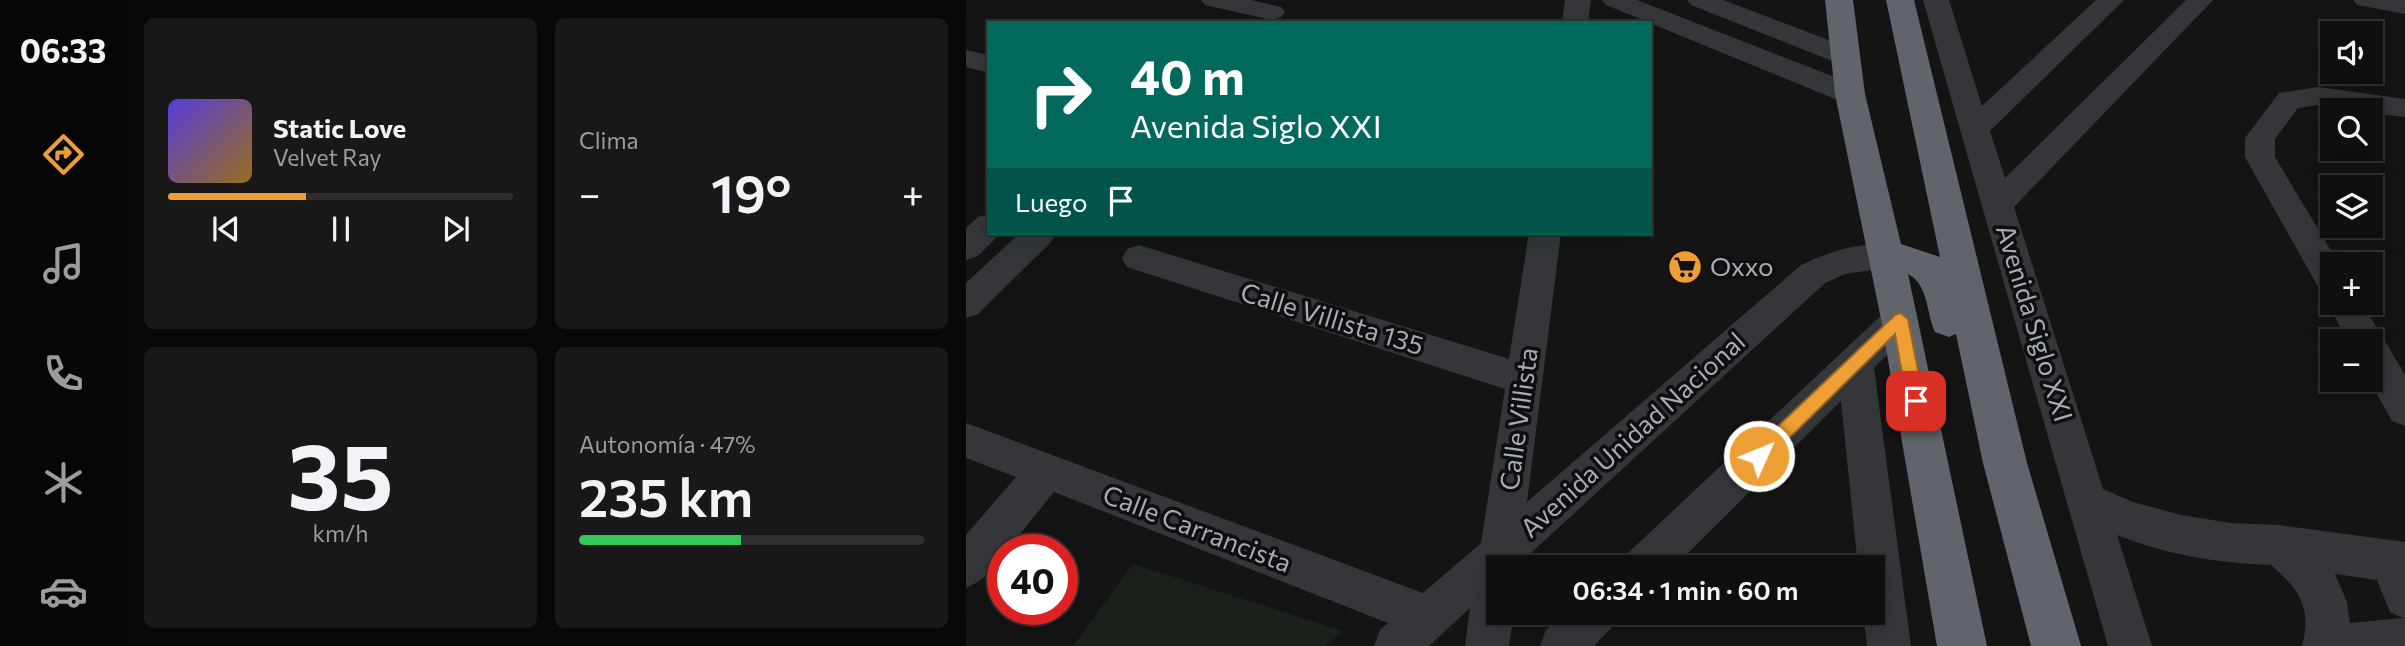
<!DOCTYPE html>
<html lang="es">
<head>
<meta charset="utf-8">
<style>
	body { margin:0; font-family:Commissioner,sans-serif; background:#181819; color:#f1f3f6; height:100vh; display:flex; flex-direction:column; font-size:26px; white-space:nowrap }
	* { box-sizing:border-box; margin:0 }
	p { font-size:23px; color:#9b9c9f }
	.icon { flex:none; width:38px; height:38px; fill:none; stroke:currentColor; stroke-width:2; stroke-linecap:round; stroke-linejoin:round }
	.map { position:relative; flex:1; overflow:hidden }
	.details { display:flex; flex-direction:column; gap:18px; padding:18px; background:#080809; width:840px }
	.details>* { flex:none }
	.banner { position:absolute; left:21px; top:21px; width:665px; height:214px; border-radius:0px; box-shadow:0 7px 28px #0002,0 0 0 2px #2f2f30; background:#00695c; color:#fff; overflow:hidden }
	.fabs { position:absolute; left:1354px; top:21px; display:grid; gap:14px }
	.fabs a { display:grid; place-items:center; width:63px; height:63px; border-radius:0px; background:#0f0f10; box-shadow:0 7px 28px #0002,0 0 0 2px #2f2f30; font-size:35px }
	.speed { position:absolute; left:21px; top:534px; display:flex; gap:14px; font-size:35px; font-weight:700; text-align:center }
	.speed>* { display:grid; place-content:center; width:91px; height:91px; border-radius:50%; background:#0f0f10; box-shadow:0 7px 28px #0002,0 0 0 2px #2f2f30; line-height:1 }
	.speed .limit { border:10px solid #d22; background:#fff; color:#111 }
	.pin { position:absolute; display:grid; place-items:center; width:60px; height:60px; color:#fff; margin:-30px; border-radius:14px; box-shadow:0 4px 10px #0006 }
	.me { position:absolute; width:77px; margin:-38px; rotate:46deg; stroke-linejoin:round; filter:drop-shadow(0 0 5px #0008) }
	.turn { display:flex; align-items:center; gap:24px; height:147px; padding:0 28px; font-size:32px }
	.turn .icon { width:91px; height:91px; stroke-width:2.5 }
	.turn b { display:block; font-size:49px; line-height:60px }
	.then { display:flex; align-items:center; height:66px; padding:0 28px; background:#0003; gap:14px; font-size:26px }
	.big { font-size:52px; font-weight:600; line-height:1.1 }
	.details .card { flex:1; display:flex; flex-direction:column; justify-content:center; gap:10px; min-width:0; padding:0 24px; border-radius:10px; background:#181819 }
	.details .dial { align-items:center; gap:0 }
	.dial b { font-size:91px; line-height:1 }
	.song { display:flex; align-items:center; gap:21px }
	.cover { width:84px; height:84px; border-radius:10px; background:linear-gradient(135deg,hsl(250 70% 55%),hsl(40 70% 35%)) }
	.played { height:7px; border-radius:4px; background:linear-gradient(90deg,#ed9f35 40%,#2f2f30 40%) }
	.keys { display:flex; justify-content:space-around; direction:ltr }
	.heat { display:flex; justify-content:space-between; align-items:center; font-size:38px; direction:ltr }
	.charge { height:10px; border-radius:5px; background:linear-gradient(90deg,#34c759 47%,#2f2f30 0) }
	.details .tiles { flex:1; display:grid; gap:18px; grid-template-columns:repeat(2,1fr) }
	.trip { position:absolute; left:520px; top:555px; width:399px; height:70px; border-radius:0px; background:#0f0f10; box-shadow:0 7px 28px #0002,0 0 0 2px #2f2f30; font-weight:600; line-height:70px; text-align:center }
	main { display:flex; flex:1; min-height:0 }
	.menu { display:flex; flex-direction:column; width:126px; justify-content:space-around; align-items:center; background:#060606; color:#9b9c9f }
	.menu .icon { width:49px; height:49px }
	.menu .current { color:#ed9f35 }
	.menu b { font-size:32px; color:#f1f3f6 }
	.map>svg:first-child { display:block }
	.green { fill:#1a201a }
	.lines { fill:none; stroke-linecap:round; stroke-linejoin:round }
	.minor { fill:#35363a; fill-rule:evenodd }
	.highway { fill:#61656b; fill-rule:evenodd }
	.route { fill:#ed9f35; stroke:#9a6722; stroke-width:2 }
	.labels { text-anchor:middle; stroke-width:7; stroke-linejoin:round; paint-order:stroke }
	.poi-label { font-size:26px; fill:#a6acb5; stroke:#0f0f10; text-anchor:start }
	.street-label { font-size:26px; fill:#a6acb5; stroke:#0f0f10 }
</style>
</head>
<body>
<main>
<nav class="menu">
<b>06:33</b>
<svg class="icon current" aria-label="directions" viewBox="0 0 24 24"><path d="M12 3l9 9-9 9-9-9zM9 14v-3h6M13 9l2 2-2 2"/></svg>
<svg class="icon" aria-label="music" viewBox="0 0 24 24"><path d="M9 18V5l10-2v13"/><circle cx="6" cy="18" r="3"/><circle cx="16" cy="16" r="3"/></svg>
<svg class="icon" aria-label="phone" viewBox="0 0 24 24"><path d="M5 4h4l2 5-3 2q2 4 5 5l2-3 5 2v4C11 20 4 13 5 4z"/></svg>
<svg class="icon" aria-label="climate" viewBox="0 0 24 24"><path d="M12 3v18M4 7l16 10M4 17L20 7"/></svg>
<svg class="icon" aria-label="car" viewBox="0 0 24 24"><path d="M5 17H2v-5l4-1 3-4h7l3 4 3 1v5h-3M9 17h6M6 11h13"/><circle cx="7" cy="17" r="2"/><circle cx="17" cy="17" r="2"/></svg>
</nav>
<section class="details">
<div class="tiles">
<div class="card">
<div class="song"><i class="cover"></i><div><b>Static Love</b><p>Velvet Ray</p></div></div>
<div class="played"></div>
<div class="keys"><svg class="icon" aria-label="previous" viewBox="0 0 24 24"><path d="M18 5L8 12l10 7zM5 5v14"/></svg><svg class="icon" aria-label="pause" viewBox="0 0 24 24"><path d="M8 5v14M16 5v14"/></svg><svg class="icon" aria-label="next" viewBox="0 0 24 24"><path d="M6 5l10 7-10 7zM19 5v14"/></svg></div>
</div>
<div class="card"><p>Clima</p>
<div class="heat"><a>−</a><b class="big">19°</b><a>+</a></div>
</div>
<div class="card dial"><b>35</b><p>km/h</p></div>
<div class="card"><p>Autonomía · 47%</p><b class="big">235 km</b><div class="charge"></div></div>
</div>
</section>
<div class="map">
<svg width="1439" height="646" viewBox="0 0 1439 646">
	<rect width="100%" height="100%" fill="#141415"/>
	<path class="green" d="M 167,564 L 377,631 L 360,646 L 107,646 Z"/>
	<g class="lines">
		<path class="minor" d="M 235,0 L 285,0 L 315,7 L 319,12 L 315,17 L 306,20 L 239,5 Z
			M 599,0 L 625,0 L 622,23 L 596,23 Z
			M 636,0 L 671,0 L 894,87 L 898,94 L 894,101 L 884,103 L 874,101 L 640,5 Z
			M 721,0 L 757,0 L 889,50 L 892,56 L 889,62 L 879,64 L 869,62 L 725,5 Z
			M 957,0 L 983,0 L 1016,106 L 1130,0 L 1158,0 L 1024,131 L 1039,178 L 1220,0 L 1247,0 L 1048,207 L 1137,489 L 1167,502 L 1215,515 L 1265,523 L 1313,525 L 1439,542 L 1439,646 L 1336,646 C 1346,608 1334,590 1305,565 C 1252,563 1201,555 1151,535 L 1186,646 L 1142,646 ZM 1369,574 L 1411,580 L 1424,612 L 1437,618 L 1384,623 L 1381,602 Z
			M 1387,0 L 1439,0 L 1439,14 L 1391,5 Z
			M 0,50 L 23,55 L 23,73 L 0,67 Z
			M 1352,87 L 1439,99 L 1439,117 L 1405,113 L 1405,110 L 1352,105 L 1332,108 L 1309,139 L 1309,157 L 1373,264 L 1367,264 L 1367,303 L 1396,303 L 1439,375 L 1439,426 L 1426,421 L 1403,380 L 1405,380 L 1405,341 L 1382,341 L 1361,303 L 1365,296 L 1355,292 L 1279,157 L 1279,138 L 1313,93 Z
			M 23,214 L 23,233 L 35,233 L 12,256 L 0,260 L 0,228 L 12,217 Z
			M 54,233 L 90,233 L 85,242 L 12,314 L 0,318 L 0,283 Z
			M 563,233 L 595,233 L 561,502 L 835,265 C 864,252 900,238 932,248 L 936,257 L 932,266 L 879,274 L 859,283 L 554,563 L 553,567 L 532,567 L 532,612 L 548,612 L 543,646 L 499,646 L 504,608 L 463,646 L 408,646 L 414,630 L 422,623 L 88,492 L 41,550 L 37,550 C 36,567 14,582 0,588 L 0,535 L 50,477 L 0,458 L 0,423 L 457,593 L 515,543 L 539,389 L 161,267 L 156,258 L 161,249 L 173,245 L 543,359 Z
			M 934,305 L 946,309 L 951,319 L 946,329 L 908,368 L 945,646 L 901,646 L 897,612 L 906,612 L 906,567 L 892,567 L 875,401 L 708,567 L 657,567 L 663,552 L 922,309 Z
			M 599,612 L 653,612 L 646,627 L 628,646 L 574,646 L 580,630 Z"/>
		<path class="highway" d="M 859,0 L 887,0 L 899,94 L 935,244 L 974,257 L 920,0 L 948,0 L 1061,463 L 1115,646 L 1065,646 L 1017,463 L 990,334 L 983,337 L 969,332 C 960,313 963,285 942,274 L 1021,646 L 971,646 L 915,319 L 869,94 Z"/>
	</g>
	<path class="route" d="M 934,313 L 942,319 L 958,401 L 956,406 L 950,408 L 944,406 L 941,401 L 929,334 L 799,462 L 793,464 L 787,462 L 784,456 L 787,450 L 929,315 Z"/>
	<defs>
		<g id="supermarket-disc" transform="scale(1.75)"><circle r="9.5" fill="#ed9f35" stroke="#0f0f10"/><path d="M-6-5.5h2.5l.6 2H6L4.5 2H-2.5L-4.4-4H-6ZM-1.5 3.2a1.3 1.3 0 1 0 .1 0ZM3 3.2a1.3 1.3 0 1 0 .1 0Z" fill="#111"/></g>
	</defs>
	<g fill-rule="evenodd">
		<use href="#supermarket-disc" x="719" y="267"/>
	</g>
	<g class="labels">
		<g class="poi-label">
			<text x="744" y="276">Oxxo</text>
		</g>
		<g class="street-label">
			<text transform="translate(366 319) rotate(17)" y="9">Calle Villista 135</text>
			<text transform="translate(1068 323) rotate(73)" y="9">Avenida Siglo XXI</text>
			<text transform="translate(553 419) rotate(-82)" y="9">Calle Villista</text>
			<text transform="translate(667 435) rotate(-42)" y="9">Avenida Unidad Nacional</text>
			<text transform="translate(231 529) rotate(21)" y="9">Calle Carrancista</text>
		</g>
	</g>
</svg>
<div class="fabs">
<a><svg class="icon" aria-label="sound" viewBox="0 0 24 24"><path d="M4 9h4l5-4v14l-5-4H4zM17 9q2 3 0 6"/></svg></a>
<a><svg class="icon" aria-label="search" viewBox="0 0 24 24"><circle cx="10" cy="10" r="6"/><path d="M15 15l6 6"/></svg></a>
<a><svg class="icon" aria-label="layers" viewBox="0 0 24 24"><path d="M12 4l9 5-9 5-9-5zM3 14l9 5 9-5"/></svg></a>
<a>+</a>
<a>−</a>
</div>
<div class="speed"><div class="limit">40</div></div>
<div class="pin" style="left:950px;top:401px;background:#d93025"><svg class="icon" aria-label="arrive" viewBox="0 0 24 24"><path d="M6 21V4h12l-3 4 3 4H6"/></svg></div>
<svg class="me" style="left:793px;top:456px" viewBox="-20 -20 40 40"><circle r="17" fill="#ed9f35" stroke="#fff" stroke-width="3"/><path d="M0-11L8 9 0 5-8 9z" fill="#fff"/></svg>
<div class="trip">06:34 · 1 min · 60 m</div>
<div class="banner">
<div class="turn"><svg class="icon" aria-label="right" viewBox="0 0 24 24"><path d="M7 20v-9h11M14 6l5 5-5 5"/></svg><div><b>40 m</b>Avenida Siglo XXI</div></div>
<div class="then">Luego<svg class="icon" aria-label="arrive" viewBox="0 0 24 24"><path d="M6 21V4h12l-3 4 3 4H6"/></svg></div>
</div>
</div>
</main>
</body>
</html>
